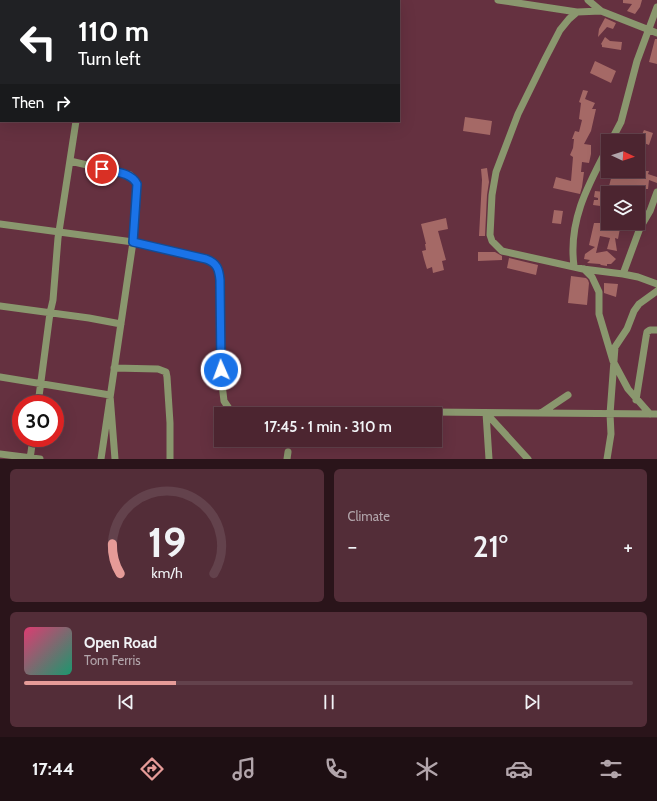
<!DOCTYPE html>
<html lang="en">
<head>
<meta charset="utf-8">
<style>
	body { margin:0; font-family:Cabin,sans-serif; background:#532d38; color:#f1f3f6; height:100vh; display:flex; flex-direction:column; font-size:15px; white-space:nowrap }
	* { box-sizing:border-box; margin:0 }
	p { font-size:13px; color:#b2a5ab }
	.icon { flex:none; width:22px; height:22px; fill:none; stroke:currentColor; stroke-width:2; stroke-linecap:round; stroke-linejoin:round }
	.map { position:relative; height:459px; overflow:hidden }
	.side { display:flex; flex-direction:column; gap:10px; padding:10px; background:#2a141a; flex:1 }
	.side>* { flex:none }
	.top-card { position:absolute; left:0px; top:0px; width:400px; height:122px; box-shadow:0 4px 16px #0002,0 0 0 1px #63424c; background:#202124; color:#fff; overflow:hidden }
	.needle { width:26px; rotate:94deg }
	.tools { position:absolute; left:601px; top:134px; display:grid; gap:8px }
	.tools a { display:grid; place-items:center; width:44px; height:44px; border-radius:0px; background:#4c2530; box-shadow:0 4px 16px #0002,0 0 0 1px #63424c; font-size:20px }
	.speed { position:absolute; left:12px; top:395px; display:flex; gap:8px; font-size:20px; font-weight:700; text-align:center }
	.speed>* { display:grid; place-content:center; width:52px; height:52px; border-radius:50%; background:#4c2530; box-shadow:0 4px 16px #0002,0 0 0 1px #63424c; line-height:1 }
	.speed .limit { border:6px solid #d22; background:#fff; color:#111 }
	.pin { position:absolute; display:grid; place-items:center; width:34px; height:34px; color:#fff; margin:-17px; border:2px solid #fff; border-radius:50%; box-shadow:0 1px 4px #0007 }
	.me { position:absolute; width:44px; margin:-22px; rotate:358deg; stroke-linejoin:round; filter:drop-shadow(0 0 3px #0008) }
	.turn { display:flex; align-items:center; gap:14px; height:84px; padding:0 12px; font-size:18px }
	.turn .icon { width:52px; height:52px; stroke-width:2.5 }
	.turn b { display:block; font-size:28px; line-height:34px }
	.then { display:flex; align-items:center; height:38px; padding:0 12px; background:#0003; gap:8px; font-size:15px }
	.big { font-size:30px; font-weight:600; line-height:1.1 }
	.side .widget { flex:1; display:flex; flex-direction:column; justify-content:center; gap:6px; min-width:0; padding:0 14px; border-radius:6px; background:#532d38 }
	.side .dial { align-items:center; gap:0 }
	.dial svg { height:104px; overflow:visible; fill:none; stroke:#63424c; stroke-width:7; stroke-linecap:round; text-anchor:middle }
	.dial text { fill:#f1f3f6; stroke:none }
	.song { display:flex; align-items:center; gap:12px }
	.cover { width:48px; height:48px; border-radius:6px; background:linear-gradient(135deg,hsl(340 70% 55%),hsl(160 70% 35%)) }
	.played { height:4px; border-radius:2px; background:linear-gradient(90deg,#e69b98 25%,#63424c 25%) }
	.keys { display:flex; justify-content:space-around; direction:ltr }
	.heat { display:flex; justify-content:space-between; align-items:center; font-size:22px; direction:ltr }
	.side .tiles { flex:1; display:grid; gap:10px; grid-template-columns:1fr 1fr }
	.widget:last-child { grid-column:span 2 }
	.trip { position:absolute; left:214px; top:407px; width:228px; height:40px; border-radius:0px; background:#4c2530; box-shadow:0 4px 16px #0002,0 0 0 1px #63424c; font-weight:600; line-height:40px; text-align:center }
	.dock { display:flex; height:64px; justify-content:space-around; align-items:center; background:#1e0f13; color:#b2a5ab }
	.dock .icon { width:28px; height:28px }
	.dock .current { color:#e69b98 }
	.dock b { font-size:18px; color:#f1f3f6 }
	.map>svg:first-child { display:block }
	.building { fill:#a56966 }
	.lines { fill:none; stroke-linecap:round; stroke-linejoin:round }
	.minor { stroke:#8a976e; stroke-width:7 }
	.route-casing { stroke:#114b97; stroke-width:10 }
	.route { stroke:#1a73e8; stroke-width:7 }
</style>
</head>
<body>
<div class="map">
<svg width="657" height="459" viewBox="0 0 657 459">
	<rect width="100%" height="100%" fill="#653140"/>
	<path class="building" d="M 623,0 L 642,0 L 640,7 L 635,14 L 627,11 L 632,4 L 623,3 Z
		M 605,18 L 616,23 L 613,29 L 607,27 L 598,37 L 599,29 Z
		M 605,37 L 610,41 L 622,42 L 621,50 L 602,47 L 602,45 L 601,44 Z
		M 655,39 L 657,39 L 657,64 L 649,62 Z
		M 595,61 L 616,71 L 611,83 L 590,73 Z
		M 583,90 L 588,91 L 585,99 L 595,103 L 592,109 L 596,109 L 591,131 L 584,144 L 591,145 L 591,154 L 589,163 L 582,162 L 581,172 L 584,172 L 582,187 L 580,194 L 553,188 L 556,177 L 571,181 L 573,157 L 570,155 L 573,148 L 574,139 L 572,139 L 575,131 L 579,132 L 582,120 L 579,119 L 581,103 L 579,102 Z
		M 465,117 L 492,121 L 490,135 L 463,131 Z
		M 644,130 L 653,133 L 649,145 L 639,141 Z
		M 487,168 L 489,182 L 487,195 L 485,236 L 479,236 L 482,180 L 481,169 Z
		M 613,171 L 618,171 L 618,173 L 625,175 L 627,173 L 630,174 L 631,171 L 649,171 L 648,174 L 657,177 L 657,183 L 649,180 L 648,189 L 642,189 L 642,193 L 608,193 L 608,207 L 593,205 L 594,200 L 598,200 L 598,198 L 594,197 L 595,191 L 605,192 L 605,188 L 607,185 L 609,186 Z
		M 554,210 L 563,211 L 561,224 L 552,223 Z
		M 446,218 L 448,229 L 438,231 L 446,260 L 442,261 L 444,270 L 433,273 L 432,267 L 427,269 L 424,259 L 422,251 L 426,250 L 425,244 L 426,244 L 421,224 Z
		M 600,222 L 621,223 L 618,239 L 615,238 L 617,251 L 607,249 L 610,238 L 600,236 L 596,253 L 607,251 L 616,259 L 611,264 L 607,264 L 607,266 L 601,265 L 600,264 L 587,263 L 590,260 L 584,259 L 585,254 L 595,247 L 589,245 L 594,223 L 600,223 Z
		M 478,252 L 495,252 L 502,256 L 502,260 L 478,261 Z
		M 509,258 L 538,265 L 536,275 L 507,268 Z
		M 571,276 L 586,278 L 588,280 L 589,283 L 587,305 L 568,303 Z
		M 604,283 L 618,284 L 616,297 L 604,293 Z"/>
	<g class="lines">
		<path class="minor" d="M 498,0 L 577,12
			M 588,0 L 601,11 L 657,33
			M 92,1 L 92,0
			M 601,11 L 577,12 L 569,19 L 560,30 L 545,59 L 518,114 L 496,172 L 492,195 L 490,235 L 492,241 L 502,251 L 583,269 L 623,274 L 638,277 L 657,284
			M 0,79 L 1,79
			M 0,109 L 1,102
			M 611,141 L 621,122 L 637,61 L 657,7
			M 70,161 L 130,175 L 135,180 L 137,184 L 133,242 L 129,269 L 101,459
			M 0,224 L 133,242 L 206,259 C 215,262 219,266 220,275 L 222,384 L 224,401 L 230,410 L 248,414
			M 574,266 C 568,221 588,185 608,147
			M 584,269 L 592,277 L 599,292 L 599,314 L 613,361 L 628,389 L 650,414
			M 623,274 L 640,228 L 650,211 L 657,192
			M 0,306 L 89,318 L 121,324
			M 114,368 L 158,369 L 166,372 L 167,377 L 170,423 L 170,459
			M 0,377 L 110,395 L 115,459
			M 636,400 L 646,337 L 647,332 L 650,330 L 657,330
			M 38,404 L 50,313 L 53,300 L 58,238 L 76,121
			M 486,413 L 528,459
			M 486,413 L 489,459
			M 541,413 L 568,395
			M 264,414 L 313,412 L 431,412 L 657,414
			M 0,454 L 40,459
			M 30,459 L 33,438
			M 287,459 L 288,452
			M 607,459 L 611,434 L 610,414 L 615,347 L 627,329 L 634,311 L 639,304 L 657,291"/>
	</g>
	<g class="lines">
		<g class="route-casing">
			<path id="route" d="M 102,169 C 114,172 131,172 137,184 L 133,242 L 206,259 C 217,263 219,269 220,280 L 221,370"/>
		</g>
		<use href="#route" class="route"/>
	</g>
</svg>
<div class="tools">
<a><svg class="needle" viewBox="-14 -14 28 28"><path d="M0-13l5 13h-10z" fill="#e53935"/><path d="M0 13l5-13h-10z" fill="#b2a5ab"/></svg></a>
<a><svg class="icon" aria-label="layers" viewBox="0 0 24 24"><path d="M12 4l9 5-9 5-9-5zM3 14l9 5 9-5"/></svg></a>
</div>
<div class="speed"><div class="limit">30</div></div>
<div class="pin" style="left:102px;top:169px;background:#d93025"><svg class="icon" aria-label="arrive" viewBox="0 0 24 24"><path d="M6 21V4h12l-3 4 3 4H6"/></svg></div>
<svg class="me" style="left:221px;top:370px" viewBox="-20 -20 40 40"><circle r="17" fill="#1a73e8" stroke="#fff" stroke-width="3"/><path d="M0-11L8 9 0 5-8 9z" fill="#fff"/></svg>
<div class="trip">17:45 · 1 min · 310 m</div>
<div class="top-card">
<div class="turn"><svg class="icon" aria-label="left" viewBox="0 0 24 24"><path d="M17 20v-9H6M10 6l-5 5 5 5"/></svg><div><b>110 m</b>Turn left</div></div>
<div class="then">Then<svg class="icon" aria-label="right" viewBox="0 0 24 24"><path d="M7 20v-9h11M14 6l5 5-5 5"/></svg></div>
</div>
</div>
<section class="side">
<div class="tiles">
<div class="widget dial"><svg viewBox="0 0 100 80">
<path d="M14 69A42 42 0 1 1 86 69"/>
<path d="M14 69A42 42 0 0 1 8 46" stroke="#e69b98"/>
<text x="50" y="56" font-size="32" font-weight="700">19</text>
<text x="50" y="72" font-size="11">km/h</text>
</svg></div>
<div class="widget"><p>Climate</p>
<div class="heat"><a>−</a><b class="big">21°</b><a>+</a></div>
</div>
<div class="widget">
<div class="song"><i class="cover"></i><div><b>Open Road</b><p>Tom Ferris</p></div></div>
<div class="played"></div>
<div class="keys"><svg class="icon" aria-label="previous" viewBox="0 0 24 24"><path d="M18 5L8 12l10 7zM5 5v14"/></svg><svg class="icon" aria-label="pause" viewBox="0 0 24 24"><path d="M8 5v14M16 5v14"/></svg><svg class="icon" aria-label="next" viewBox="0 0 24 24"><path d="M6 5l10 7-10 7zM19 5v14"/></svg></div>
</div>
</div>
</section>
<nav class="dock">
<b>17:44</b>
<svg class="icon current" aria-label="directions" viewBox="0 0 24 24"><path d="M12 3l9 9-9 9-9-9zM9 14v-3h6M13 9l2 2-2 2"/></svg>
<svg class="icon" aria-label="music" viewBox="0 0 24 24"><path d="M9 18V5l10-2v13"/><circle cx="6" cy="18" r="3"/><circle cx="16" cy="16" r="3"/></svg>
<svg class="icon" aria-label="phone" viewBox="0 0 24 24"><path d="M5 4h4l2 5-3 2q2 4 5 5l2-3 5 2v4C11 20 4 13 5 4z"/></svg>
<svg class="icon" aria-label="climate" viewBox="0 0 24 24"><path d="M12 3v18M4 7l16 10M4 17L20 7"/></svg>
<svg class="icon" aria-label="car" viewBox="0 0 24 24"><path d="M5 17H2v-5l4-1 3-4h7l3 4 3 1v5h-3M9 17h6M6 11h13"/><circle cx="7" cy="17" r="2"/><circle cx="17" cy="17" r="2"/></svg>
<svg class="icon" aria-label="filters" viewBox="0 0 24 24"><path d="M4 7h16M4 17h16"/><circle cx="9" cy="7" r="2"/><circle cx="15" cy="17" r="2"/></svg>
</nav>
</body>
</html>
